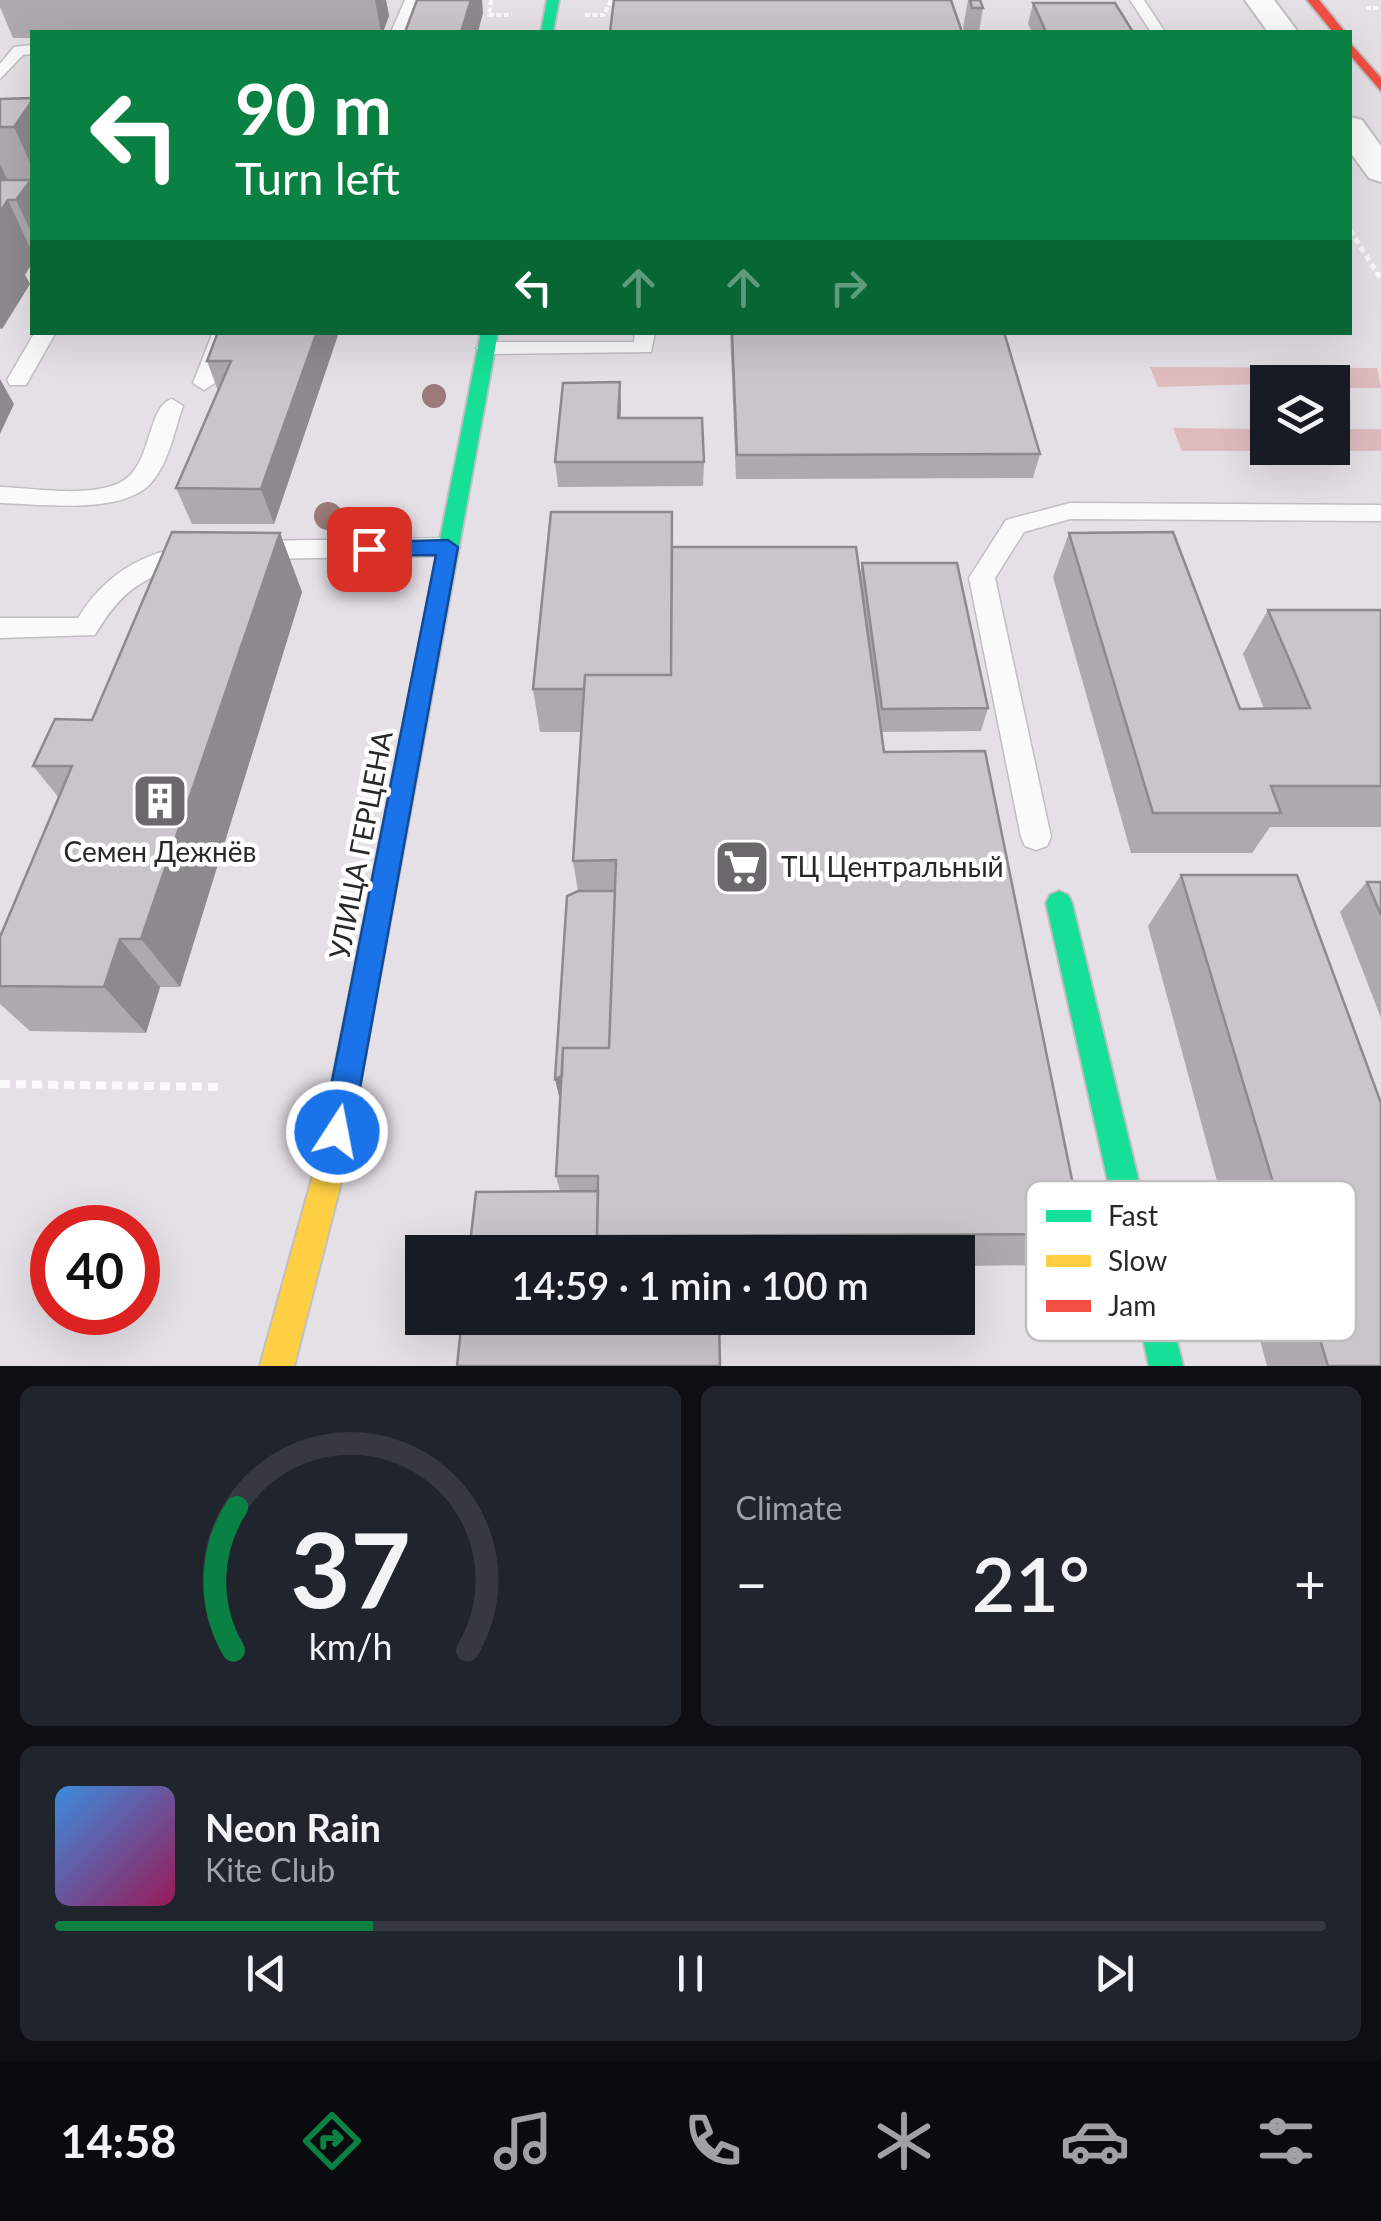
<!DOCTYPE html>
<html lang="en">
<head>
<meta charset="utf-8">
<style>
	body { margin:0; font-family:Lato,sans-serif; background:#20242c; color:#f1f3f6; height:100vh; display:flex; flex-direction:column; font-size:38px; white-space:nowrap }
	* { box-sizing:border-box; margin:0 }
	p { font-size:32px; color:#9ea1a6 }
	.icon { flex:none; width:55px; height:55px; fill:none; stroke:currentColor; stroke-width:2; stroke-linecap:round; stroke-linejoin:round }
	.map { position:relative; height:1366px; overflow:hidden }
	.details { display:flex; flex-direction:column; gap:20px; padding:20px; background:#0d0f14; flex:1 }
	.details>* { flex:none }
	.banner { position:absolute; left:30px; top:30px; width:1322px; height:305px; border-radius:0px; box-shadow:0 10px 40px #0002; background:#0b8043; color:#fff; overflow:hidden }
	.controls { position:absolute; left:1250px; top:365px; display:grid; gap:20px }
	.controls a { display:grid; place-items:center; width:100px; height:100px; border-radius:0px; background:#171b24; box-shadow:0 10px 40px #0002; font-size:50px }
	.speed { position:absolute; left:30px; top:1205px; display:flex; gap:20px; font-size:50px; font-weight:700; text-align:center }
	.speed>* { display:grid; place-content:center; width:130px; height:130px; border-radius:50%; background:#171b24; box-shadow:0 10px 40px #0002; line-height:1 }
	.speed .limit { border:15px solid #d22; background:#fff; color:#111 }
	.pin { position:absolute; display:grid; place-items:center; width:85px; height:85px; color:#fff; margin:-42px; border-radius:20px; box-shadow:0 5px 15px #0006 }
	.me { position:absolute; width:110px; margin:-55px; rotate:11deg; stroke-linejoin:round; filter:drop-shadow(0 0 8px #0008) }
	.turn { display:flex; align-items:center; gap:35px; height:210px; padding:0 40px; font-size:45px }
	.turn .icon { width:130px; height:130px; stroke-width:2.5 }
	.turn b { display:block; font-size:70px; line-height:85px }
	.lanes { display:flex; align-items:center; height:95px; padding:0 40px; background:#0003; justify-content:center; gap:50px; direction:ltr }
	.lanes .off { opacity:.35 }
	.big { font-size:75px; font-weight:600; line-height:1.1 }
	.details .widget { flex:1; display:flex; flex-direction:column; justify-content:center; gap:15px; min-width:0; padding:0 35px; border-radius:15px; background:#20242c }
	.details .dial { align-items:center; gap:0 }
	.dial svg { height:260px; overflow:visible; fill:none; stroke:#363941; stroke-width:7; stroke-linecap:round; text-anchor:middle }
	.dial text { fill:#f1f3f6; stroke:none }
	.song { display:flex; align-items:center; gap:30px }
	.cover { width:120px; height:120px; border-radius:15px; background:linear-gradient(135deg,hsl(210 70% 55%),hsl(330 70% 35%)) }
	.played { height:10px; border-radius:5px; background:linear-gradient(90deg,#0b8043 25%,#363941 25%) }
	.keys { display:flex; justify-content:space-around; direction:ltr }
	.heat { display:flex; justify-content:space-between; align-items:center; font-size:55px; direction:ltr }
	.details .tiles { flex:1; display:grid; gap:20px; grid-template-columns:1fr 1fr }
	.widget:last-child { grid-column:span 2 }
	.trip { position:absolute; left:405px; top:1235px; width:570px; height:100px; border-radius:0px; background:#171b24; box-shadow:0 10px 40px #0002; font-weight:600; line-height:100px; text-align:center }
	.menu { display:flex; height:160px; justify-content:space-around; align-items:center; background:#090b0e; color:#9ea1a6 }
	.menu .icon { width:70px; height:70px }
	.menu .on { color:#0b8043 }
	.menu b { font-size:45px; color:#f1f3f6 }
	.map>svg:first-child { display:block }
	.green { fill:#debcbe }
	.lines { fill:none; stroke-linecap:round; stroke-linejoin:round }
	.lane-casing { stroke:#c0bfc1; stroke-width:3 }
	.street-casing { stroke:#c0bfc1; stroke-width:4 }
	.fast-casing { stroke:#c0bfc1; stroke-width:4 }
	.slow-casing { stroke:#c0bfc1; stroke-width:4 }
	.jam-casing { stroke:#c0bfc1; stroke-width:4 }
	.path-far2 { stroke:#fbfafb; stroke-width:4; stroke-dasharray:5 2.5; stroke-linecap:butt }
	.path-far1 { stroke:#fbfafb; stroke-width:5; stroke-dasharray:6 4; stroke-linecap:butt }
	.path { stroke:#fbfafb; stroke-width:8; stroke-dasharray:10 6; stroke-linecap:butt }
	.lane { fill:#fbfafb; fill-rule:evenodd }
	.street { fill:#fbfafb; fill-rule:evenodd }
	.fast { fill:#16e098; fill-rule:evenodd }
	.slow { fill:#ffcf43; fill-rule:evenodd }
	.jam { fill:#f24e42; fill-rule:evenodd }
	.tree { fill:#9a7b7a }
	.wall { fill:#aea9af }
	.shaded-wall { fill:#8d8a8e }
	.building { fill:#cac5cb; stroke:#8d8a8e; stroke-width:2.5 }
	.route { fill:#1a73e8; stroke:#114b97; stroke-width:2.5 }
	.labels { text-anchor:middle; stroke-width:9; stroke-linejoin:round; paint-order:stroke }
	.street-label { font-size:28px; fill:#282828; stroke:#fff }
	.poi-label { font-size:28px; fill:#282828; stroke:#fff }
	.key { fill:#fff; stroke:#bebebe; stroke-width:2.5 }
	.key-label { font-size:28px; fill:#282828 }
</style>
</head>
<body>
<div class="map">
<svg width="1381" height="1366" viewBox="0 0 1381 1366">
	<rect width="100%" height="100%" fill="#e5dfe6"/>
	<path class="green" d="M 1150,367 L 1377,368 L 1381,388 L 1333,388 L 1332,382 L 1158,387 Z
		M 1173,428 L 1267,429 L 1268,448 L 1332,448 L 1333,429 L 1381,429 L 1381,451 L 1182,451 Z"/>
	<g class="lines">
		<g class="lane-casing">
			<path id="lane" d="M 405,0 L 419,0 L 405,32 L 391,32 Z
				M 1130,0 L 1144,0 L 1165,32 L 1151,32 Z
				M 32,45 L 32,54 L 23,55 L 0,79 L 0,64 L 14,47 Z
				M 35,332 L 56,332 L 26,385 L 10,385 L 7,380 Z
				M 213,332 L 234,332 L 215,383 L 204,390 L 193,383 Z
				M 635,332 L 655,332 L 651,352 L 487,354 L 476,348 L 487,342 L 634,342 Z
				M 172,399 L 183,406 C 174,431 169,464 150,484 C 121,515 39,504 0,503 L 0,487 C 36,488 86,498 119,483 C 153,468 146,406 172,399 Z
				M 1070,503 L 1381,505 L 1381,521 L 1070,519 L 1024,532 L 995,578 L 1051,837 L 1047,846 L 1036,850 L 1025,846 L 1021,837 L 969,578 L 1006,520 Z
				M 448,538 L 460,547 L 448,556 L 250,559 L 238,550 L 250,541 Z
				M 192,545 L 201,548 L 205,554 L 201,560 C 148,576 125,584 95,635 L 0,638 L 0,618 L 78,618 C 105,574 142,553 192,545 Z"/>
		</g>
		<g class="street-casing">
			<path id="street" d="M 1245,0 L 1274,0 L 1298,32 L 1268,32 Z
				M 1350,117 L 1362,120 L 1381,146 L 1381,182 L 1369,178 L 1350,152 Z"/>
		</g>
		<g class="fast-casing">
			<path id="fast" d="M 547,0 L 559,0 L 553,32 L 541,32 Z
				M 481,332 L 498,332 L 439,656 L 428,664 L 417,656 Z
				M 1059,891 L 1068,895 L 1072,903 L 1183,1366 L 1149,1366 L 1046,903 L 1050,895 Z"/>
		</g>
		<g class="slow-casing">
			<path id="slow" d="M 428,648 L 439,656 L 344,1171 L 294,1366 L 260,1366 L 314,1171 L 417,656 Z"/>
		</g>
		<g class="jam-casing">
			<path id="jam" d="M 1307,0 L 1319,0 L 1345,32 L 1333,32 Z
				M 1350,43 L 1381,78 L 1381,91 L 1350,55 Z"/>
		</g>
		<path class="path-far2" d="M 491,0 L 489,15 L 512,15
			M 1366,8 L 1381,8
			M 585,15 L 604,15 L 611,0"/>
		<path class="path-far1" d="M 1350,230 L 1381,279"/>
		<path class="path" d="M 0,1084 L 222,1087"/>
		<use href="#lane" class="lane"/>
		<use href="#street" class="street"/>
		<use href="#fast" class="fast"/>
		<use href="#slow" class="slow"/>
		<use href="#jam" class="jam"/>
	</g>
	<g class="tree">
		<circle cx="434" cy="396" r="12"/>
		<circle cx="328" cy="516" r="14"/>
	</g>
	<path class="wall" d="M 0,0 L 386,0 L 389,16 L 383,32 L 32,32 L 32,38 L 13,38 L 0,7 Z
		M 968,0 L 980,0 L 983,8 L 979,32 L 965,32 L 963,28 Z
		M 1033,3 L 1133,32 L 1032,32 L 1028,24 Z
		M 32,98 L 32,263 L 25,275 L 30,284 L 2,329 L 0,329 L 0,99 Z
		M 339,332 L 274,524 L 192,524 L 176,488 L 218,391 L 207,361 Z
		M 730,332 L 1004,332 L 1040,454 L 1033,478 L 736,479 Z
		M 621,407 L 620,418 L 704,462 L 703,486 L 558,487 L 555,462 Z
		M 280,533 L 302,592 L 180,987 L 160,987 L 146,1033 L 30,1031 L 0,1004 L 0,937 L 59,798 L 33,766 L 92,720 Z
		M 1069,533 L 1240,709 L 1264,709 L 1243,654 L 1268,610 L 1381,610 L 1381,827 L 1270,827 L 1252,853 L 1131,853 L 1053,577 Z
		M 673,547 L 860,574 L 862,563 L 988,708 L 981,731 L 882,732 L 884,752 L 1083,1234 L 1051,1265 L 958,1266 L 958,1252 L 469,1252 L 560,1191 L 556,1176 L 561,1096 L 559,1096 L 555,1079 L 578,891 L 573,861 L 581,732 L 540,732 L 533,689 Z
		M 1181,875 L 1381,1366 L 1267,1366 L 1148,926 Z
		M 1367,882 L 1381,882 L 1381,1018 L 1340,912 Z"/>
	<path class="shaded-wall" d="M 375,0 L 386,0 L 389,16 L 383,32 L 381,32 Z
		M 471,0 L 482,0 L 483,13 L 478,32 L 461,32 Z
		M 32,101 L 32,167 L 14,127 Z
		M 0,164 L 9,183 L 0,180 Z
		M 31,180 L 32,183 L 32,234 L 16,200 Z
		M 8,200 L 32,252 L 32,263 L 25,275 L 30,284 L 2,329 L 0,327 L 0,212 Z
		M 317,332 L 339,332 L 274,524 L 261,489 Z
		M 0,379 L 14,404 L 0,434 Z
		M 620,382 L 621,407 L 619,442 L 618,418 Z
		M 280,533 L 302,592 L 180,987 L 141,939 Z
		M 120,939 L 160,987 L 146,1033 L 104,987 Z
		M 569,1073 L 573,1090 L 559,1096 L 555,1079 Z"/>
	<path class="building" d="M 417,0 L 471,0 L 461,32 L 405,32 Z
		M 614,0 L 951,0 L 962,32 L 610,32 Z
		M 970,0 L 980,0 L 983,8 L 972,8 Z
		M 1033,3 L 1115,3 L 1133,32 L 1046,32 Z
		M 32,98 L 32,101 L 14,127 L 0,127 L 0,99 Z
		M 0,180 L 31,180 L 16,200 L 8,200 L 0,212 Z
		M 218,332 L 317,332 L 261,489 L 176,488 L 231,361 L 207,361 Z
		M 732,332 L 1004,332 L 1040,454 L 737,455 Z
		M 620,382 L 618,418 L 702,418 L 704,462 L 555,462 L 563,383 Z
		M 551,512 L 672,512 L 671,675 L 585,675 L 584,689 L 533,689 Z
		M 172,532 L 280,533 L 141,939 L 120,939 L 104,987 L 0,986 L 0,937 L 72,766 L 33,766 L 55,719 L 92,720 Z
		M 1173,532 L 1240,709 L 1310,708 L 1268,610 L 1381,610 L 1381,786 L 1271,786 L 1281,813 L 1153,813 L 1069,533 Z
		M 672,547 L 856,547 L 884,752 L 985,751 L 1083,1234 L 597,1236 L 598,1176 L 556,1176 L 563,1048 L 609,1048 L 616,860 L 573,861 L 585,675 L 671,675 Z
		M 862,563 L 957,563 L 988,708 L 882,709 Z
		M 1181,875 L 1297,875 L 1381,1103 L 1381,1366 L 1328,1366 Z
		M 1367,882 L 1381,882 L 1381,915 Z
		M 578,891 L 615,891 L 609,1048 L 563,1048 L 562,1076 L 555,1079 L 567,896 Z
		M 598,1191 L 597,1236 L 600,1249 L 717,1249 L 718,1252 L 469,1252 L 476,1192 Z
		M 462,1318 L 719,1318 L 720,1366 L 457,1366 Z"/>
	<path class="route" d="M 448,540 L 458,547 L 352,1132 L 347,1143 L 337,1147 L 326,1143 L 322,1132 L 436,555 L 369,556 L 358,549 L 369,542 Z"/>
	<defs>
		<g id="building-square" transform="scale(2.875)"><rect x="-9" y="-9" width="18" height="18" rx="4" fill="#6a686a" stroke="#fff"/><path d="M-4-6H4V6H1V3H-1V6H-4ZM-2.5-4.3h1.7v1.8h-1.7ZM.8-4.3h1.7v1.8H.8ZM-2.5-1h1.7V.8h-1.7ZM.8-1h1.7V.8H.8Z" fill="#fff"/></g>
		<g id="supermarket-square" transform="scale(2.875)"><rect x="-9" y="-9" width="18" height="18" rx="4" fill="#6a686a" stroke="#fff"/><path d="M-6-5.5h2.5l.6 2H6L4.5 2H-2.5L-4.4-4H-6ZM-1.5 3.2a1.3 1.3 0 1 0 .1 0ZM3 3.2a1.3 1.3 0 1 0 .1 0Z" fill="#fff"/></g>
	</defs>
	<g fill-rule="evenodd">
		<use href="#building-square" x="160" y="801"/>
		<use href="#supermarket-square" x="742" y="867"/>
	</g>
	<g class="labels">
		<g class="street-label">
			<text transform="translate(361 845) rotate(-79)" y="10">УЛИЦА ГЕРЦЕНА</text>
		</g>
		<g class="poi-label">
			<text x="160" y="862">Семен Дежнёв</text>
			<text x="781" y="877" text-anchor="start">ТЦ Центральный</text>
		</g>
	</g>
	<rect x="1026" y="1181" width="330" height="160" rx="15" class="key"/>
	<rect x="1046" y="1210" width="45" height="12" fill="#16e098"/>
	<rect x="1046" y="1255" width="45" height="12" fill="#ffcf43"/>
	<rect x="1046" y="1300" width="45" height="12" fill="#f24e42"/>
	<g class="key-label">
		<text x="1108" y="1226">Fast</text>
		<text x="1108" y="1271">Slow</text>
		<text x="1108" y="1316">Jam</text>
	</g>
</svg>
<div class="controls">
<a><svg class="icon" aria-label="layers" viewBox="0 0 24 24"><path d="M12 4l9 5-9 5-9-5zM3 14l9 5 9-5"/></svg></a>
</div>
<div class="speed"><div class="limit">40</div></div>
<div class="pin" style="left:369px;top:549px;background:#d93025"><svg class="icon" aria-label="arrive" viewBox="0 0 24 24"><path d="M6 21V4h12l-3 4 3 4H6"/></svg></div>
<svg class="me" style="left:337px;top:1132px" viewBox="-20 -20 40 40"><circle r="17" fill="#1a73e8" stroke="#fff" stroke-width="3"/><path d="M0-11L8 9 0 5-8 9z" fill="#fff"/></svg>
<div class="trip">14:59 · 1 min · 100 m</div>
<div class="banner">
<div class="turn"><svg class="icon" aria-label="left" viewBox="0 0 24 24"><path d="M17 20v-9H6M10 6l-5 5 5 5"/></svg><div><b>90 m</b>Turn left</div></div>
<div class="lanes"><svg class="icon" aria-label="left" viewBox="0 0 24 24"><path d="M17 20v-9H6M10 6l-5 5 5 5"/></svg><svg class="icon off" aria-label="ahead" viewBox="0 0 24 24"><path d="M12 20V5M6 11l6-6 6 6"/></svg><svg class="icon off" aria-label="ahead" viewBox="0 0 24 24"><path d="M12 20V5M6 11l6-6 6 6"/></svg><svg class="icon off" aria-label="right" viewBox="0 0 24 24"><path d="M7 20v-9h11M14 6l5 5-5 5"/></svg></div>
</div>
</div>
<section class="details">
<div class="tiles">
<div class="widget dial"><svg viewBox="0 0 100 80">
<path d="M14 69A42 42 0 1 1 86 69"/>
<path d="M14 69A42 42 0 0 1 15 25" stroke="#0b8043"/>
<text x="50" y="56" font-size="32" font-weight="700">37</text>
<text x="50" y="72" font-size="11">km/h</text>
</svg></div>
<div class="widget"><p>Climate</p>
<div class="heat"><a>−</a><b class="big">21°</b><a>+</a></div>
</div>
<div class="widget">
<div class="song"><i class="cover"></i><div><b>Neon Rain</b><p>Kite Club</p></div></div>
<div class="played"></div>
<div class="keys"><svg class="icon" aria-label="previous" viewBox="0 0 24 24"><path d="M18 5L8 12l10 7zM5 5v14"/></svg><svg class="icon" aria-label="pause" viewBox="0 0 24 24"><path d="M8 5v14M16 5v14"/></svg><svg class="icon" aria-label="next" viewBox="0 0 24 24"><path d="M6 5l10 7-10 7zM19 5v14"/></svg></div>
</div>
</div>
</section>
<nav class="menu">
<b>14:58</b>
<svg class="icon on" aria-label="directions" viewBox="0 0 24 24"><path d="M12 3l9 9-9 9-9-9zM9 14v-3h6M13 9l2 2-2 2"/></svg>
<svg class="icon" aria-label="music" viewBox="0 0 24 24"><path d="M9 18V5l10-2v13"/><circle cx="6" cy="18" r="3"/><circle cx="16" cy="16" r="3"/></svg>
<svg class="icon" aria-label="phone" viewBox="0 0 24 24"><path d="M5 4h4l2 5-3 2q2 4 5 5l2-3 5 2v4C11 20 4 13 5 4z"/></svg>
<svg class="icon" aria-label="climate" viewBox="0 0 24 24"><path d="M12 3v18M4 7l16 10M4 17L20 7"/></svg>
<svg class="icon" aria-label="car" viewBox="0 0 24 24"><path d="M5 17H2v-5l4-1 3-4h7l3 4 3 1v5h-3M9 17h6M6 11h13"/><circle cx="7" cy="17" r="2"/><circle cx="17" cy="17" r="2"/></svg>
<svg class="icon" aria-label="filters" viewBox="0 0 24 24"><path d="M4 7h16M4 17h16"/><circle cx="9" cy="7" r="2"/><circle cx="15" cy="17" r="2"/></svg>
</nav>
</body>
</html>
